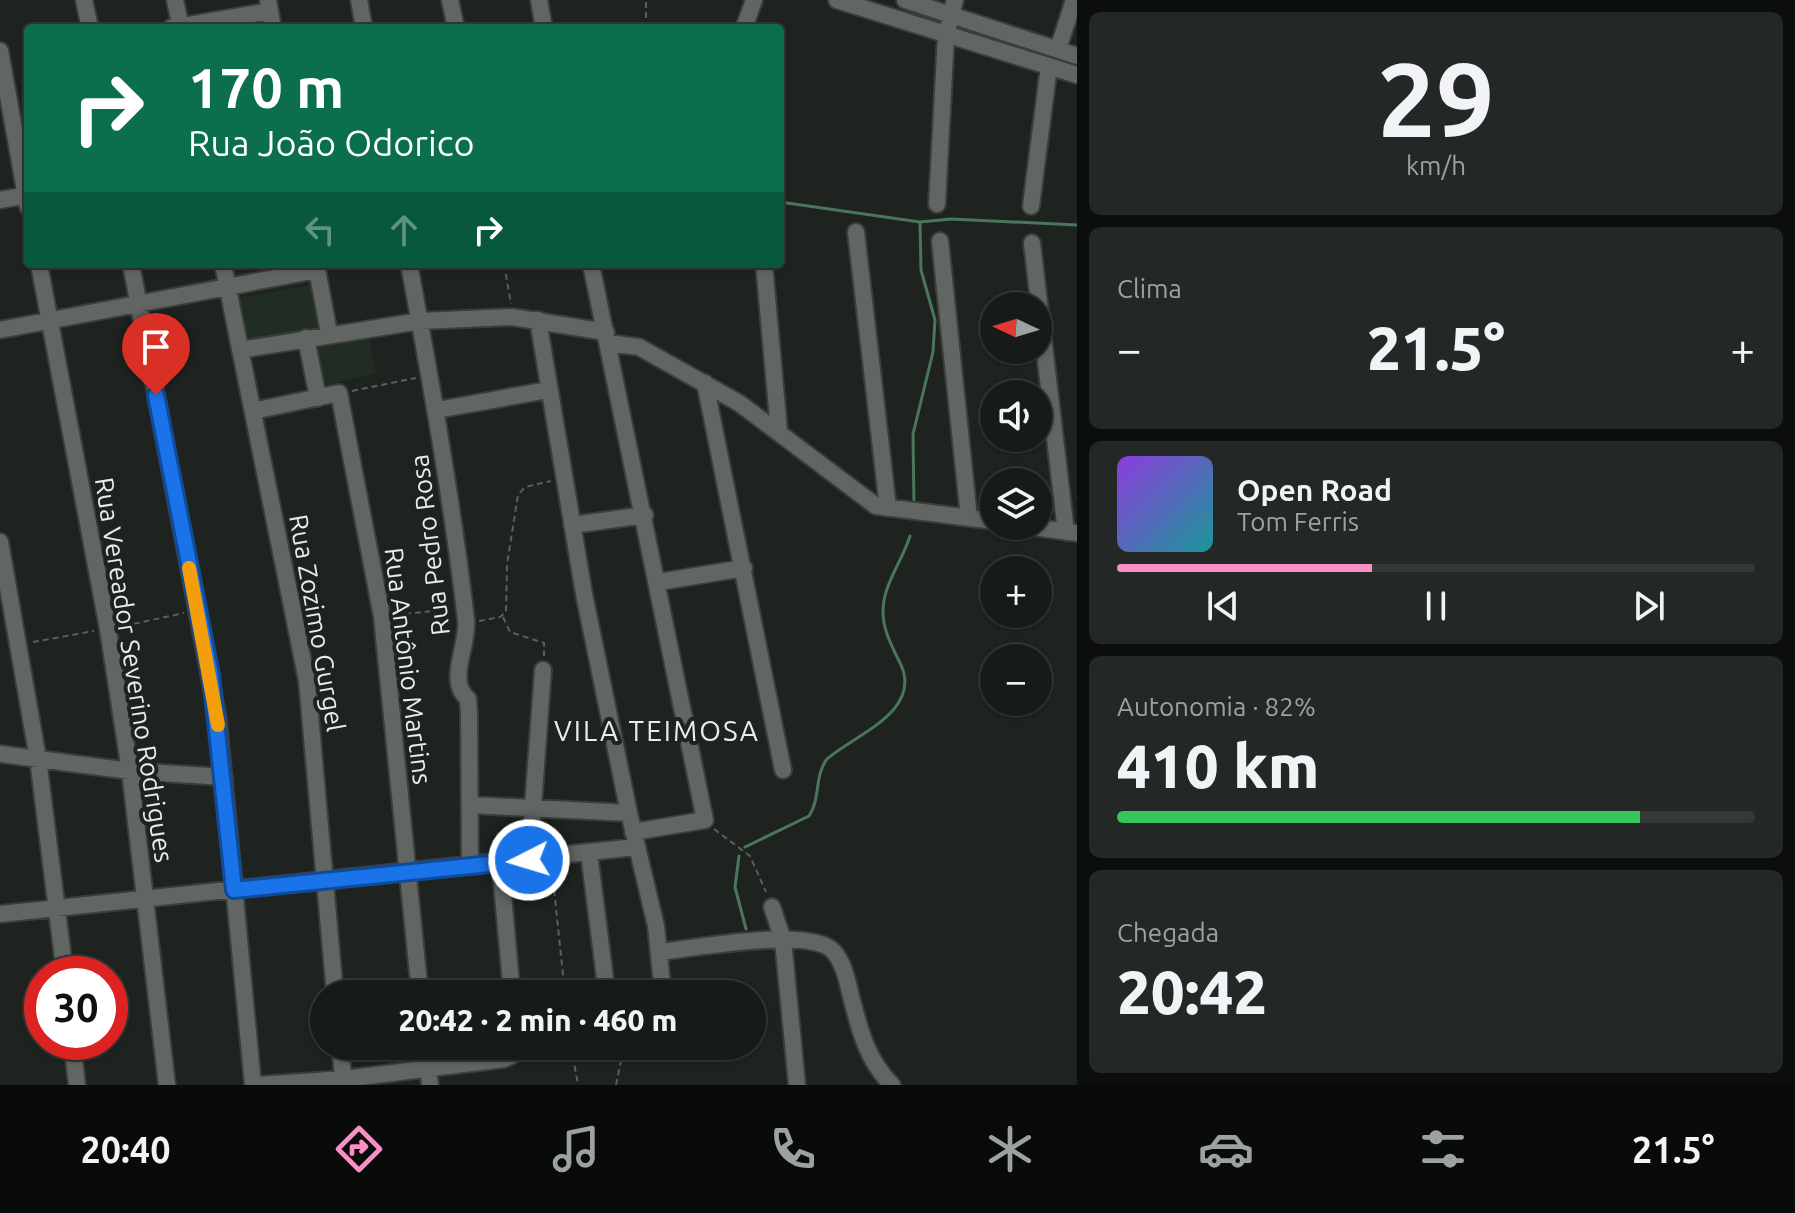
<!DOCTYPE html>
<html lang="pt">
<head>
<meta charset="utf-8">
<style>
	body { margin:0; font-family:Ubuntu,sans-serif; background:#232725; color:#f1f3f6; height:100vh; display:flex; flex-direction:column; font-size:30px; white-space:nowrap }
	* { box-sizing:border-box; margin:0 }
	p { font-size:26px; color:#9ea1a2 }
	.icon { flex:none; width:44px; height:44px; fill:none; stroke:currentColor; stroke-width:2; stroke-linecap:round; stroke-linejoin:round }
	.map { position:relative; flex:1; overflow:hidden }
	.sheet { display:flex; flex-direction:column; gap:12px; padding:12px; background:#0c0e0d; width:718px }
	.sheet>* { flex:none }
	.top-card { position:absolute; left:24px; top:24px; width:760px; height:244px; border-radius:8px; box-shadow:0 2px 6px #0004,0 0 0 2px #353837; background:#0b6e4f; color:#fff; overflow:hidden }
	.needle { width:52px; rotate:274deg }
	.fabs { position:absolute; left:980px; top:292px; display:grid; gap:16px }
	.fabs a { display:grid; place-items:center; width:72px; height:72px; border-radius:50%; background:#161a18; box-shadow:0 2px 6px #0004,0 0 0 2px #353837; font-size:40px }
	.speed { position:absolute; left:24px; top:956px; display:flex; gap:16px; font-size:40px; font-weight:700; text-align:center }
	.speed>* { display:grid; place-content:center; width:104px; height:104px; border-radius:50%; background:#161a18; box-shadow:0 2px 6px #0004,0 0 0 2px #353837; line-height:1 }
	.speed .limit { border:12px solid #d22; background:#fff; color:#111 }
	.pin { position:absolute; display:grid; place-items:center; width:68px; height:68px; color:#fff; margin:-82px -34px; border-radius:50% 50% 50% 0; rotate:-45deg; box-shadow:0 0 8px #0007 }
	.pin .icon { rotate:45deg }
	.me { position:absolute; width:88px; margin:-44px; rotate:265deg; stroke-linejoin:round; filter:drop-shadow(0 0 6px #0008) }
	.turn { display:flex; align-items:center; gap:28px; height:168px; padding:0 32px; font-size:36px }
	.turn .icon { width:104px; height:104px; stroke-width:2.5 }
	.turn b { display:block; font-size:56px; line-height:68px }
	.lanes { display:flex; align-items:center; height:76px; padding:0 32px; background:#0003; justify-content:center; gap:40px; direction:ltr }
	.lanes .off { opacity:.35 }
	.big { font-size:60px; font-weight:800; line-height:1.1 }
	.sheet .card { flex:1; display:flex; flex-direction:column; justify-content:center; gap:12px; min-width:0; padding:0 28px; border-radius:12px; background:#232725 }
	.sheet .dial { align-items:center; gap:0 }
	.dial b { font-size:104px; line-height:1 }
	.song { display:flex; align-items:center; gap:24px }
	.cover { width:96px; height:96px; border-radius:12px; background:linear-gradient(135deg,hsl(270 70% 55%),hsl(180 70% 35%)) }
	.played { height:8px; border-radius:4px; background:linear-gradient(90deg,#fb8fc6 40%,#353837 40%) }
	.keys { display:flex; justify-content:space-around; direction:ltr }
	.heat { display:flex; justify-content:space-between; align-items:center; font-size:44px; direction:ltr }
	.charge { height:12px; border-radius:6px; background:linear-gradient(90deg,#34c759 82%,#353837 0) }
	.trip { position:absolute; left:310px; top:980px; width:456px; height:80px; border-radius:40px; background:#161a18; box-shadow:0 2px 6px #0004,0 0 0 2px #353837; font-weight:800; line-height:80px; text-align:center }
	.dock { display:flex; height:128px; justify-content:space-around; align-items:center; background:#090a0a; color:#9ea1a2 }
	.dock .icon { width:56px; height:56px }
	.dock .on { color:#fb8fc6 }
	.dock b { font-size:36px; color:#f1f3f6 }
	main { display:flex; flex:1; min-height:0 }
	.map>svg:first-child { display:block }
	.built { fill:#212c25 }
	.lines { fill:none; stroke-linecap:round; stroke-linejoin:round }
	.stream { stroke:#4a775b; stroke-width:3 }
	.minor-casing { stroke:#3a3d3b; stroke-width:20 }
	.path { stroke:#5b5f5d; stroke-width:2; stroke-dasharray:6 4; stroke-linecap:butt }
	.minor { stroke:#616663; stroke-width:16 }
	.route-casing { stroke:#114b97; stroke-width:20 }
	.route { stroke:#1a73e8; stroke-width:14 }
	.slow { stroke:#f59e0b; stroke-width:14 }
	.labels { text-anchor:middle; stroke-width:8; stroke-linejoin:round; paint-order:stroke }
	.street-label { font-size:26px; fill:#e9ecea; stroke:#1e2320 }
	.neighbourhood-label { font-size:28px; letter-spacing:2px; fill:#e9ecea; stroke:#1e2320 }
</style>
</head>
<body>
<main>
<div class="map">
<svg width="1077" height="1085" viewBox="0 0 1077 1085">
	<rect width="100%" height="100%" fill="#1e2320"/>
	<path class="built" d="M 312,285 L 320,331 L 246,344 L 238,298 Z
		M 368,332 L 376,374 L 318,386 L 310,344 Z"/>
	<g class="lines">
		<path class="stream" d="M 780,202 L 920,222 L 951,219 L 1077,225
			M 914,506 L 913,434 L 933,352 L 935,320 L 921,270 L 920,223
			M 745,847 L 809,816 C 821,798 814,776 827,759 C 854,735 922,712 901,665 C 893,648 883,631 883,612 C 883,584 902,562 910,536
			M 739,856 L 735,887 L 746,929"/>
		<g class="minor-casing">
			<path id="minor" d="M 84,0 L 90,28
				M 175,0 L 181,28
				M 268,0 L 273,28
				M 359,0 L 364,28
				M 450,0 L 456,28
				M 539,0 L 544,28
				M 837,0 L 1077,75
				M 905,0 L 1077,56
				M 171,28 L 270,11
				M 744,28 L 754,0
				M 1058,49 L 1074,0
				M 0,51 L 28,207
				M 0,200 L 28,195
				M 937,204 L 946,35 L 955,0
				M 1031,206 L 1049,66
				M 856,232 L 888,508
				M 940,241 L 969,518
				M 1032,243 L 1066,532
				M 39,264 L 108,629 L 130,771 L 167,1085
				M 131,264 L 218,720 L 253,1085
				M 223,264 L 307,681 L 335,994
				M 316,264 L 329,333
				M 409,264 C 431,382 452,500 466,620 C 469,645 446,681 468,699 L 469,713 L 470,864
				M 591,264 L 705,820 L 633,832
				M 764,264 L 779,431
				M 538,320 L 584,594 L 629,813 L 656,926 L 663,994
				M 0,330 L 317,270
				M 306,338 L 318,398
				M 608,343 L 639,347 L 739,403 L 876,506 L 994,521
				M 240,350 L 420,321 L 512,317 L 606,332
				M 705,383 L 783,770
				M 437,410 L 548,390
				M 253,411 L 339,393 L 382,617 L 420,994
				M 572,525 L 645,515
				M 1025,526 L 1077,533
				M 0,542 L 38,759 L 65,974
				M 659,582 L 744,568
				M 0,754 L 130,771 L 224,777
				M 471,805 L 629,813
				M 589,853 L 607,994
				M 529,860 L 543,670
				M 500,862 L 512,994
				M 772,907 L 783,940 L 797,1085
				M 0,914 L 636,847
				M 661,952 C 694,948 813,926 834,952 C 846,966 848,987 853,1004 C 861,1035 869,1062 892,1085
				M 72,1042 L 77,1085
				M 340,1046 L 344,1085
				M 426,1046 L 430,1085
				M 258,1085 L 344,1079 L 504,1059 L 511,1056 L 515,1046"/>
		</g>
		<path class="path" d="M 646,28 L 646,0
			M 504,264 L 511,304
			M 352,391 L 416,378
			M 395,615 L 452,609
			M 503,617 L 510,632 L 544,643 L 544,656
			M 479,621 L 500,617 L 506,612 L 507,564 L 518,495 L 525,487 L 551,481
			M 124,626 L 184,613
			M 33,642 L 94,631
			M 714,829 L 750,856 L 766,892
			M 552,870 L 565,994
			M 571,1046 L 578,1085
			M 616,1085 L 621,1061 L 618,1046"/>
		<use href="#minor" class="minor"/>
	</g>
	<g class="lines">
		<g class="route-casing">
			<path id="route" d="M 156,395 L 211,675 L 234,890 L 529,860"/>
		</g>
		<use href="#route" class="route"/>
		<path class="slow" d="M 189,568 L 218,725"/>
	</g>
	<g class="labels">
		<g class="street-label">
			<text transform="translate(430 545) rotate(-97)" y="9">Rua Pedro Rosa</text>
			<text transform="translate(317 623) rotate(80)" y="9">Rua Zozimo Gurgel</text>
			<text transform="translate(408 666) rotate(83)" y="9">Rua Antônio Martins</text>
			<text transform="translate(134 670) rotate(81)" y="9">Rua Vereador Severino Rodrigues</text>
		</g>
		<g class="neighbourhood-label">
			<text x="657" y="741">VILA TEIMOSA</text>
		</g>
	</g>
</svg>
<div class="fabs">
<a><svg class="needle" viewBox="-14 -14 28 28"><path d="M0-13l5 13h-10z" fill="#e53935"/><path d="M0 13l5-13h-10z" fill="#9ea1a2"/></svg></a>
<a><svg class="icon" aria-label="sound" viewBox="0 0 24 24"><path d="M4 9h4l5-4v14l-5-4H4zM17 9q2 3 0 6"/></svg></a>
<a><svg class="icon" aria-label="layers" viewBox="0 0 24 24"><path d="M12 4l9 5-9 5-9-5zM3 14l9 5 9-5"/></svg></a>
<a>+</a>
<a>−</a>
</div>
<div class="speed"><div class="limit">30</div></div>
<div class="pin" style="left:156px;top:395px;background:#d93025"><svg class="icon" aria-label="arrive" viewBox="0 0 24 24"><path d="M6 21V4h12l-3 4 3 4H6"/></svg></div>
<svg class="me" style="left:529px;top:860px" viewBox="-20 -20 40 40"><circle r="17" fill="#1a73e8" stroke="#fff" stroke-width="3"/><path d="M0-11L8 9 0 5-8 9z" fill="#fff"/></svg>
<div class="trip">20:42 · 2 min · 460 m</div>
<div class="top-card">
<div class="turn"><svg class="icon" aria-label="right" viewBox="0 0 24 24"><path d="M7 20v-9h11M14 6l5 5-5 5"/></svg><div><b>170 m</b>Rua João Odorico</div></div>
<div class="lanes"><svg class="icon off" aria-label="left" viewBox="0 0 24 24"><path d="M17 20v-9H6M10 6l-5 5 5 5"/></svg><svg class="icon off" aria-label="ahead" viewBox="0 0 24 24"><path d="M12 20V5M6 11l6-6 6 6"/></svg><svg class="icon" aria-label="right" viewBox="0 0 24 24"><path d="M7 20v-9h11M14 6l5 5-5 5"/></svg></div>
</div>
</div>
<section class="sheet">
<div class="card dial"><b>29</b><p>km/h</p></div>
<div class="card"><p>Clima</p>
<div class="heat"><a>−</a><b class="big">21.5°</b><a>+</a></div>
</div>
<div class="card">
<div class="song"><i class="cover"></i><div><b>Open Road</b><p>Tom Ferris</p></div></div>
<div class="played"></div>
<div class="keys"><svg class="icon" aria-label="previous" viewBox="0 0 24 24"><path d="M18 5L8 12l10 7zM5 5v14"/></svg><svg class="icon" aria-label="pause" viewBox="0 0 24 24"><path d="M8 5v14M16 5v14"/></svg><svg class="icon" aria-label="next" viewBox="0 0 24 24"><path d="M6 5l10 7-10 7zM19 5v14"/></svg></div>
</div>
<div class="card"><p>Autonomia · 82%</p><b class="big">410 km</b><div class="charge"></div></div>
<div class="card"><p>Chegada</p><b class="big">20:42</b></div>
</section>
</main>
<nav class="dock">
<b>20:40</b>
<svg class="icon on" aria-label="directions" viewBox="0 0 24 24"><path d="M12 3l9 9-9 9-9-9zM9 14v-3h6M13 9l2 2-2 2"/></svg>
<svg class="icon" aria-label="music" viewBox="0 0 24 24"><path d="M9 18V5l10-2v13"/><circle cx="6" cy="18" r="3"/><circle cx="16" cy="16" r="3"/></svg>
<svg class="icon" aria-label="phone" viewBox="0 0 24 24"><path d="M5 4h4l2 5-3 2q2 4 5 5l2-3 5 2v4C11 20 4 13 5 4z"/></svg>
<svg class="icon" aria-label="climate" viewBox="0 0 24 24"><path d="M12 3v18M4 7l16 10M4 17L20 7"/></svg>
<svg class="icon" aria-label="car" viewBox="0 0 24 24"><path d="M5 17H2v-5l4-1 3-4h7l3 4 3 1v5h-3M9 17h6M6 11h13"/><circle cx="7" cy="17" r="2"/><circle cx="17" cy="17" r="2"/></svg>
<svg class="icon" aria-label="filters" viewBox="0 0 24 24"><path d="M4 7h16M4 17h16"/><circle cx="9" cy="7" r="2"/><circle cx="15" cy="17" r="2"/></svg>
<b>21.5°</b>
</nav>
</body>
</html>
